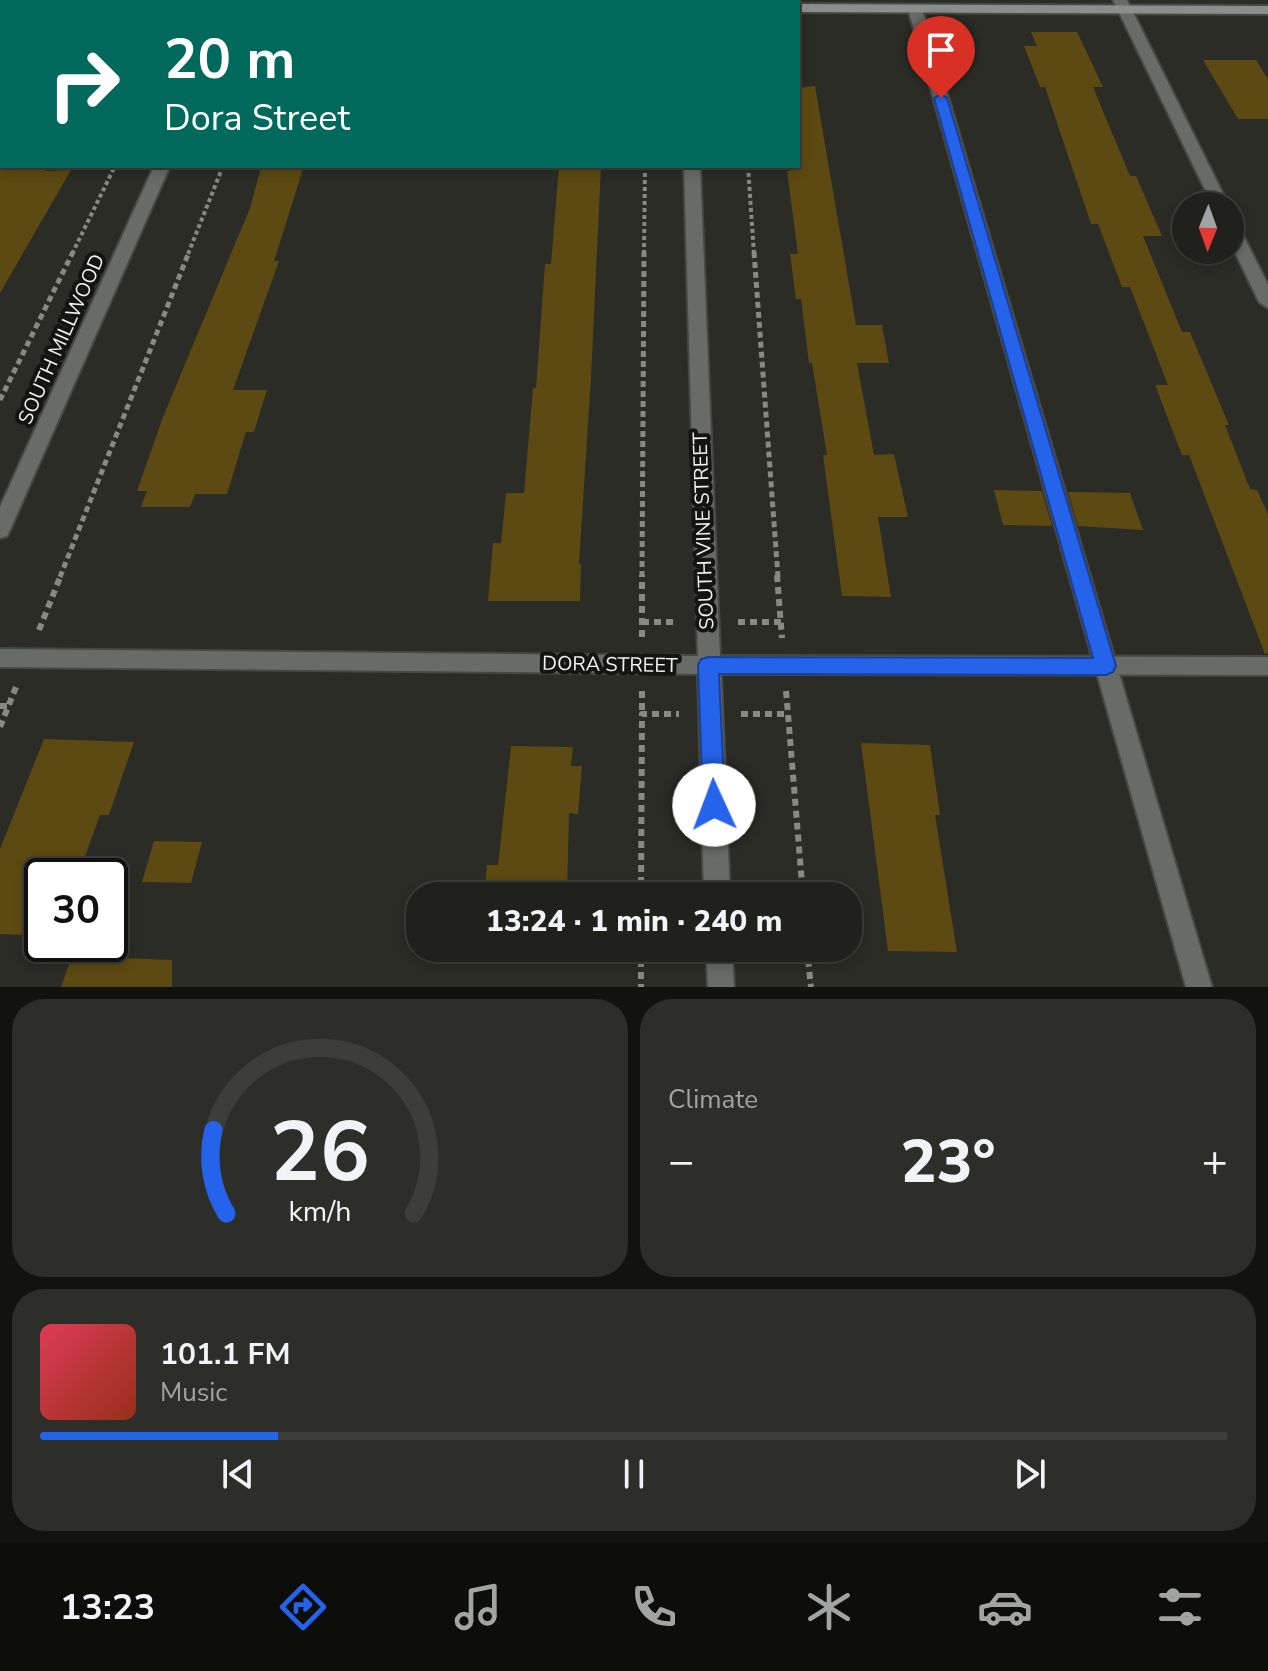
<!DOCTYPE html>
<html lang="en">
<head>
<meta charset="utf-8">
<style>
	body { margin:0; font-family:"Nunito Sans",sans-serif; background:#2d2e29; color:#f1f3f6; height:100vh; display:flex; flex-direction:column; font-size:30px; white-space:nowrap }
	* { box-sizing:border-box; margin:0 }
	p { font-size:26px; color:#a2a3a3 }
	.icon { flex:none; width:44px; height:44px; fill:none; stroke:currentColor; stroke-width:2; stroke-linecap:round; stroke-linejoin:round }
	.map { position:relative; height:987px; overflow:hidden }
	.side { display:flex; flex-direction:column; gap:12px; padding:12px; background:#12120f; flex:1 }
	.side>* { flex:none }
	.hud { position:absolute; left:0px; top:0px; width:800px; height:168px; box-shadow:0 4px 12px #0003,0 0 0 2px #3d3e3b; background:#00695c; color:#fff; overflow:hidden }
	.needle { width:52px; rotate:181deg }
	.controls { position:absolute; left:1172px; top:192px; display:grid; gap:16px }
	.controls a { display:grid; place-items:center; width:72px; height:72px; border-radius:50%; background:#20211c; box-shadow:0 4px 12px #0003,0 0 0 2px #3d3e3b; font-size:40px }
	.speed { position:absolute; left:24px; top:858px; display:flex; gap:16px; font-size:40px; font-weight:700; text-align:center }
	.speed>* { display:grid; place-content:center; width:104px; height:104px; border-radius:50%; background:#20211c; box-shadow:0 4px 12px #0003,0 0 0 2px #3d3e3b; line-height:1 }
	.speed .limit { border:4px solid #111; border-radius:12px; background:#fff; color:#111 }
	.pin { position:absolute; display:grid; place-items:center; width:68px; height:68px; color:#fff; margin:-82px -34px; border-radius:50% 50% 50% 0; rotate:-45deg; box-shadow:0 0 8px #0007 }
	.pin .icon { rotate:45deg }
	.me { position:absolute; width:88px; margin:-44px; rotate:358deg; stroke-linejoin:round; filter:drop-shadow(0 0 6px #0008) }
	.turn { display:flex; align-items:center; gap:28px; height:168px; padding:0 32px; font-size:36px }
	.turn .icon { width:104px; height:104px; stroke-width:2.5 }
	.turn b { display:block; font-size:56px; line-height:68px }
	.big { font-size:60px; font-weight:800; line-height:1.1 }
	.side .tile { flex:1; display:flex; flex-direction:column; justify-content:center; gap:12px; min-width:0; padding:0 28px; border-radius:32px; background:#2d2e29 }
	.side .dial { align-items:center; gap:0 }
	.dial svg { height:208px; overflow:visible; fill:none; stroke:#3d3e3b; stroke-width:7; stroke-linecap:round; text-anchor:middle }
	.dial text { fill:#f1f3f6; stroke:none }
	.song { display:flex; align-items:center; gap:24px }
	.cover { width:96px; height:96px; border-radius:12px; background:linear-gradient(135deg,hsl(350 70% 55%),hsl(10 70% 35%)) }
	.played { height:8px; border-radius:4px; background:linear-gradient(90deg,#2563eb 20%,#3d3e3b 20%) }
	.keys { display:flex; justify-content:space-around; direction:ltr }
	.heat { display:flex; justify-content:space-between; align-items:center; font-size:44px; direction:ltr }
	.side .tiles { flex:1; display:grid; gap:12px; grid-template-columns:1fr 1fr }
	.tile:last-child { grid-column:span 2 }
	.trip { position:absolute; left:406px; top:882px; width:456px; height:80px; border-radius:32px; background:#20211c; box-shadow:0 4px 12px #0003,0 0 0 2px #3d3e3b; font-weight:800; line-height:80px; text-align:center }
	.tabs { display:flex; height:128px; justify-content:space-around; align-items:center; background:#0d0d0b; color:#a2a3a3 }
	.tabs .icon { width:56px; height:56px }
	.tabs .selected { color:#2563eb }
	.tabs b { font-size:36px; color:#f1f3f6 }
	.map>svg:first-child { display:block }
	.building { fill:#5d4912 }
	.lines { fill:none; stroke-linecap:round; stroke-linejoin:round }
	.lane-casing { stroke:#474842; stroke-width:4 }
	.street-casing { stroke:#474842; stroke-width:4 }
	.secondary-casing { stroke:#474842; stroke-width:4 }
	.path-far2 { stroke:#888984; stroke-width:4; stroke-dasharray:4 3; stroke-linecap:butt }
	.path-far1 { stroke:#888984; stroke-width:5; stroke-dasharray:6 4; stroke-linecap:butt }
	.path { stroke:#888984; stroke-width:6; stroke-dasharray:7 5; stroke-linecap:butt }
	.lane { fill:#686b68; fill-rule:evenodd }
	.street { fill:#686b68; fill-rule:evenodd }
	.secondary { fill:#8b8e8a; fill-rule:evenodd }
	.route { fill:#2563eb; stroke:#184099; stroke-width:2 }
	.labels { text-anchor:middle; stroke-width:8; stroke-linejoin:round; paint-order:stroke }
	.street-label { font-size:20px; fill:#f1f1ed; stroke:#141412 }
</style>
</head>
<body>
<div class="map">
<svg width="1268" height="987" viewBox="0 0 1268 987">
	<rect width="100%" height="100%" fill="#2b2c26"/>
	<path class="building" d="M 1031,32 L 1077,32 L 1103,87 L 1093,87 L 1130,176 L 1136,176 L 1162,236 L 1143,236 L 1182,332 L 1190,332 L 1229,425 L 1225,425 L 1250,489 L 1257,490 L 1268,514 L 1268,653 L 1265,654 L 1189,455 L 1182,455 L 1178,445 L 1155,385 L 1168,385 L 1130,287 L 1122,287 L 1098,224 L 1091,224 L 1045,87 L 1040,87 L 1024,46 L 1037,46 Z
		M 1203,60 L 1256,60 L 1268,79 L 1268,119 L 1238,119 Z
		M 815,86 L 856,325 L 882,325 L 889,363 L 857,363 L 874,455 L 894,454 L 908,517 L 878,517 L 891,597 L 842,596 L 823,455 L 827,455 L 812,363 L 809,363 L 801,299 L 796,299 L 790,254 L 798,254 L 787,171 L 790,171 L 789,166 L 798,166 L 798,88 Z
		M 0,166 L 47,166 L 45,171 L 71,170 L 0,293 Z
		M 268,166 L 304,166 L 274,261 L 279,261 L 233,390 L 267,390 L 254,432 L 246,432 L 227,494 L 195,494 L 190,507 L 141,507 L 147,491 L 137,491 L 163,417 L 250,208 L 261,168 Z
		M 559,166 L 601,166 L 591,378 L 579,564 L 581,564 L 580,601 L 488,601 L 493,543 L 501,543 L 506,493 L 524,493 L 533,388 L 536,388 L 545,264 L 551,264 Z
		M 994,490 L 1042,491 L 1052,526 L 1003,525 Z
		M 1068,492 L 1130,493 L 1143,530 L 1078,526 Z
		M 44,739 L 134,742 L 109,815 L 100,815 L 78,876 L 42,876 L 42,936 L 0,934 L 0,849 Z
		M 861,743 L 930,745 L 940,815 L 935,815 L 957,952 L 888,951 Z
		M 511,746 L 573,747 L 571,766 L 582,766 L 578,814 L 569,813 L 567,896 L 484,896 L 487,865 L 498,865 Z
		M 154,841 L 202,842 L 191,883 L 142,882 Z
		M 72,956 L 172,960 L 172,987 L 61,987 Z"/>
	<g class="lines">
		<g class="lane-casing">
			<path id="lane" d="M 207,0 L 221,0 L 206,2 Z
				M 915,5 L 922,9 L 1212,987 L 1186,987 L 908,9 Z"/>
		</g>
		<g class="street-casing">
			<path id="street" d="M 708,0 L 722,0 L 723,2 L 709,2 Z
				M 1113,0 L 1127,0 L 1229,206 L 1213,206 Z
				M 154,166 L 170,166 L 10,530 L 7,536 L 0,538 L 0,507 Z
				M 684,166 L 700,166 L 720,656 L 1268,657 L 1268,675 L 721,674 L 730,896 L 704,896 L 698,674 L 0,667 L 0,649 L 698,656 Z
				M 1230,220 L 1238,225 L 1268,285 L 1268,308 L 1259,302 L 1230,242 Z
				M 706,948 L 732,948 L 734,987 L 708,987 Z"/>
		</g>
		<g class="secondary-casing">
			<path id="secondary" d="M 0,1 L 6,2 L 2,2 L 2,9 Z
				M 798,4 L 1268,6 L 1268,14 L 798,12 Z"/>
		</g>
		<path class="path-far2" d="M 748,166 L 754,254
			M 72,254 L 115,166
			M 188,254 L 223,166
			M 644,254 L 645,166"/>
		<path class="path-far1" d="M 754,252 L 778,577
			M 0,400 L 73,252
			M 60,577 L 189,252
			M 642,577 L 644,252"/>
		<path class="path" d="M 777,575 L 782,638
			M 642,622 L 676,622
			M 738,622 L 781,622
			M 39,630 L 61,575
			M 642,637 L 642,575
			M 642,691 L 642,714
			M 786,691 L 788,714
			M 0,706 L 8,706
			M 741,714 L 788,714 L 803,896
			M 0,727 L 16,687
			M 641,896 L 642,714 L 679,714
			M 641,948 L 641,987
			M 807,948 L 811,987"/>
		<use href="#lane" class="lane"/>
		<use href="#street" class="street"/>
		<use href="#secondary" class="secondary"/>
	</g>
	<path class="route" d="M 941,94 L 947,98 L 1116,666 L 1113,672 L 1106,675 L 719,674 L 725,805 L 721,812 L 714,815 L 706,812 L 703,805 L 698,665 L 701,659 L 708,657 L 1093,658 L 934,98 Z"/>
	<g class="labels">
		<g class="street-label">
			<text transform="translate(61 339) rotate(-66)" y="7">SOUTH MILLWOOD</text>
			<text transform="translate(703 531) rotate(-92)" y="7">SOUTH VINE STREET</text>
			<text transform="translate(610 664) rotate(1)" y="7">DORA STREET</text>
		</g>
	</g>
</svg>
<div class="controls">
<a><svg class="needle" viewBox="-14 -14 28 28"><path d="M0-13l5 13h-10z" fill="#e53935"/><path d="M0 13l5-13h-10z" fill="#a2a3a3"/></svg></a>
</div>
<div class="speed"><div class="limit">30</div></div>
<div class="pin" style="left:941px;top:98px;background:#d93025"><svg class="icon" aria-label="arrive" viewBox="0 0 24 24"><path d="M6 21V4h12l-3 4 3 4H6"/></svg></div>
<svg class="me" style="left:714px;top:805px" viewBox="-20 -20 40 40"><circle r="19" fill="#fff"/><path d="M0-13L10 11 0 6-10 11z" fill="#2563eb"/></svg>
<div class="trip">13:24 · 1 min · 240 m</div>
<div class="hud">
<div class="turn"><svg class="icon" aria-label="right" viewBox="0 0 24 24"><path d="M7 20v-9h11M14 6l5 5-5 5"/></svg><div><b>20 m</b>Dora Street</div></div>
</div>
</div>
<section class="side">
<div class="tiles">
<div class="tile dial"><svg viewBox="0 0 100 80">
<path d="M14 69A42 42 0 1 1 86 69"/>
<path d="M14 69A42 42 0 0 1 9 37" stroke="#2563eb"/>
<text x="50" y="56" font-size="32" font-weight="700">26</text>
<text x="50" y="72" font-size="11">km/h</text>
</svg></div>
<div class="tile"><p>Climate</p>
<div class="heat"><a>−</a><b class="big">23°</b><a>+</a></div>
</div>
<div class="tile">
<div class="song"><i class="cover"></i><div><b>101.1 FM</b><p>Music</p></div></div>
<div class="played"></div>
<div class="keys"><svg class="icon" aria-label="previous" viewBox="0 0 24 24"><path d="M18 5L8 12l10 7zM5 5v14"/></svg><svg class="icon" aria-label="pause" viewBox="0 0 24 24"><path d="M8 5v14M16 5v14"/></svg><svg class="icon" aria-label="next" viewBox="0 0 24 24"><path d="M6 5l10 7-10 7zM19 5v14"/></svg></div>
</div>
</div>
</section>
<nav class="tabs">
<b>13:23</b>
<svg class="icon selected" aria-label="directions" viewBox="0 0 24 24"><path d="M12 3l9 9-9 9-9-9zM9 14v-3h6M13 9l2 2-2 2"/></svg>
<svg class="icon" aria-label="music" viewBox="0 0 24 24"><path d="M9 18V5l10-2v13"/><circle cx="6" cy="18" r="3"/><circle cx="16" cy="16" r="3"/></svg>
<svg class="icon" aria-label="phone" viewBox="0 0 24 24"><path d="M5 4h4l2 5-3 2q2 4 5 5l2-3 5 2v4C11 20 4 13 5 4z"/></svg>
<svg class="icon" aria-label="climate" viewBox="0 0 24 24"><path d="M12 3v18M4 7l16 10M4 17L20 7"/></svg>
<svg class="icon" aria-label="car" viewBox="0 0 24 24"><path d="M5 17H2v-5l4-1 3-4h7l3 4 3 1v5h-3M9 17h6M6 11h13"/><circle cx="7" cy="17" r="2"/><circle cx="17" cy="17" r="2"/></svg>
<svg class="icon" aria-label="filters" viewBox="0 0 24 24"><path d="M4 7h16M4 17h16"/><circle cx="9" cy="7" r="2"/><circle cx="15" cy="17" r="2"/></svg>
</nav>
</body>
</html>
